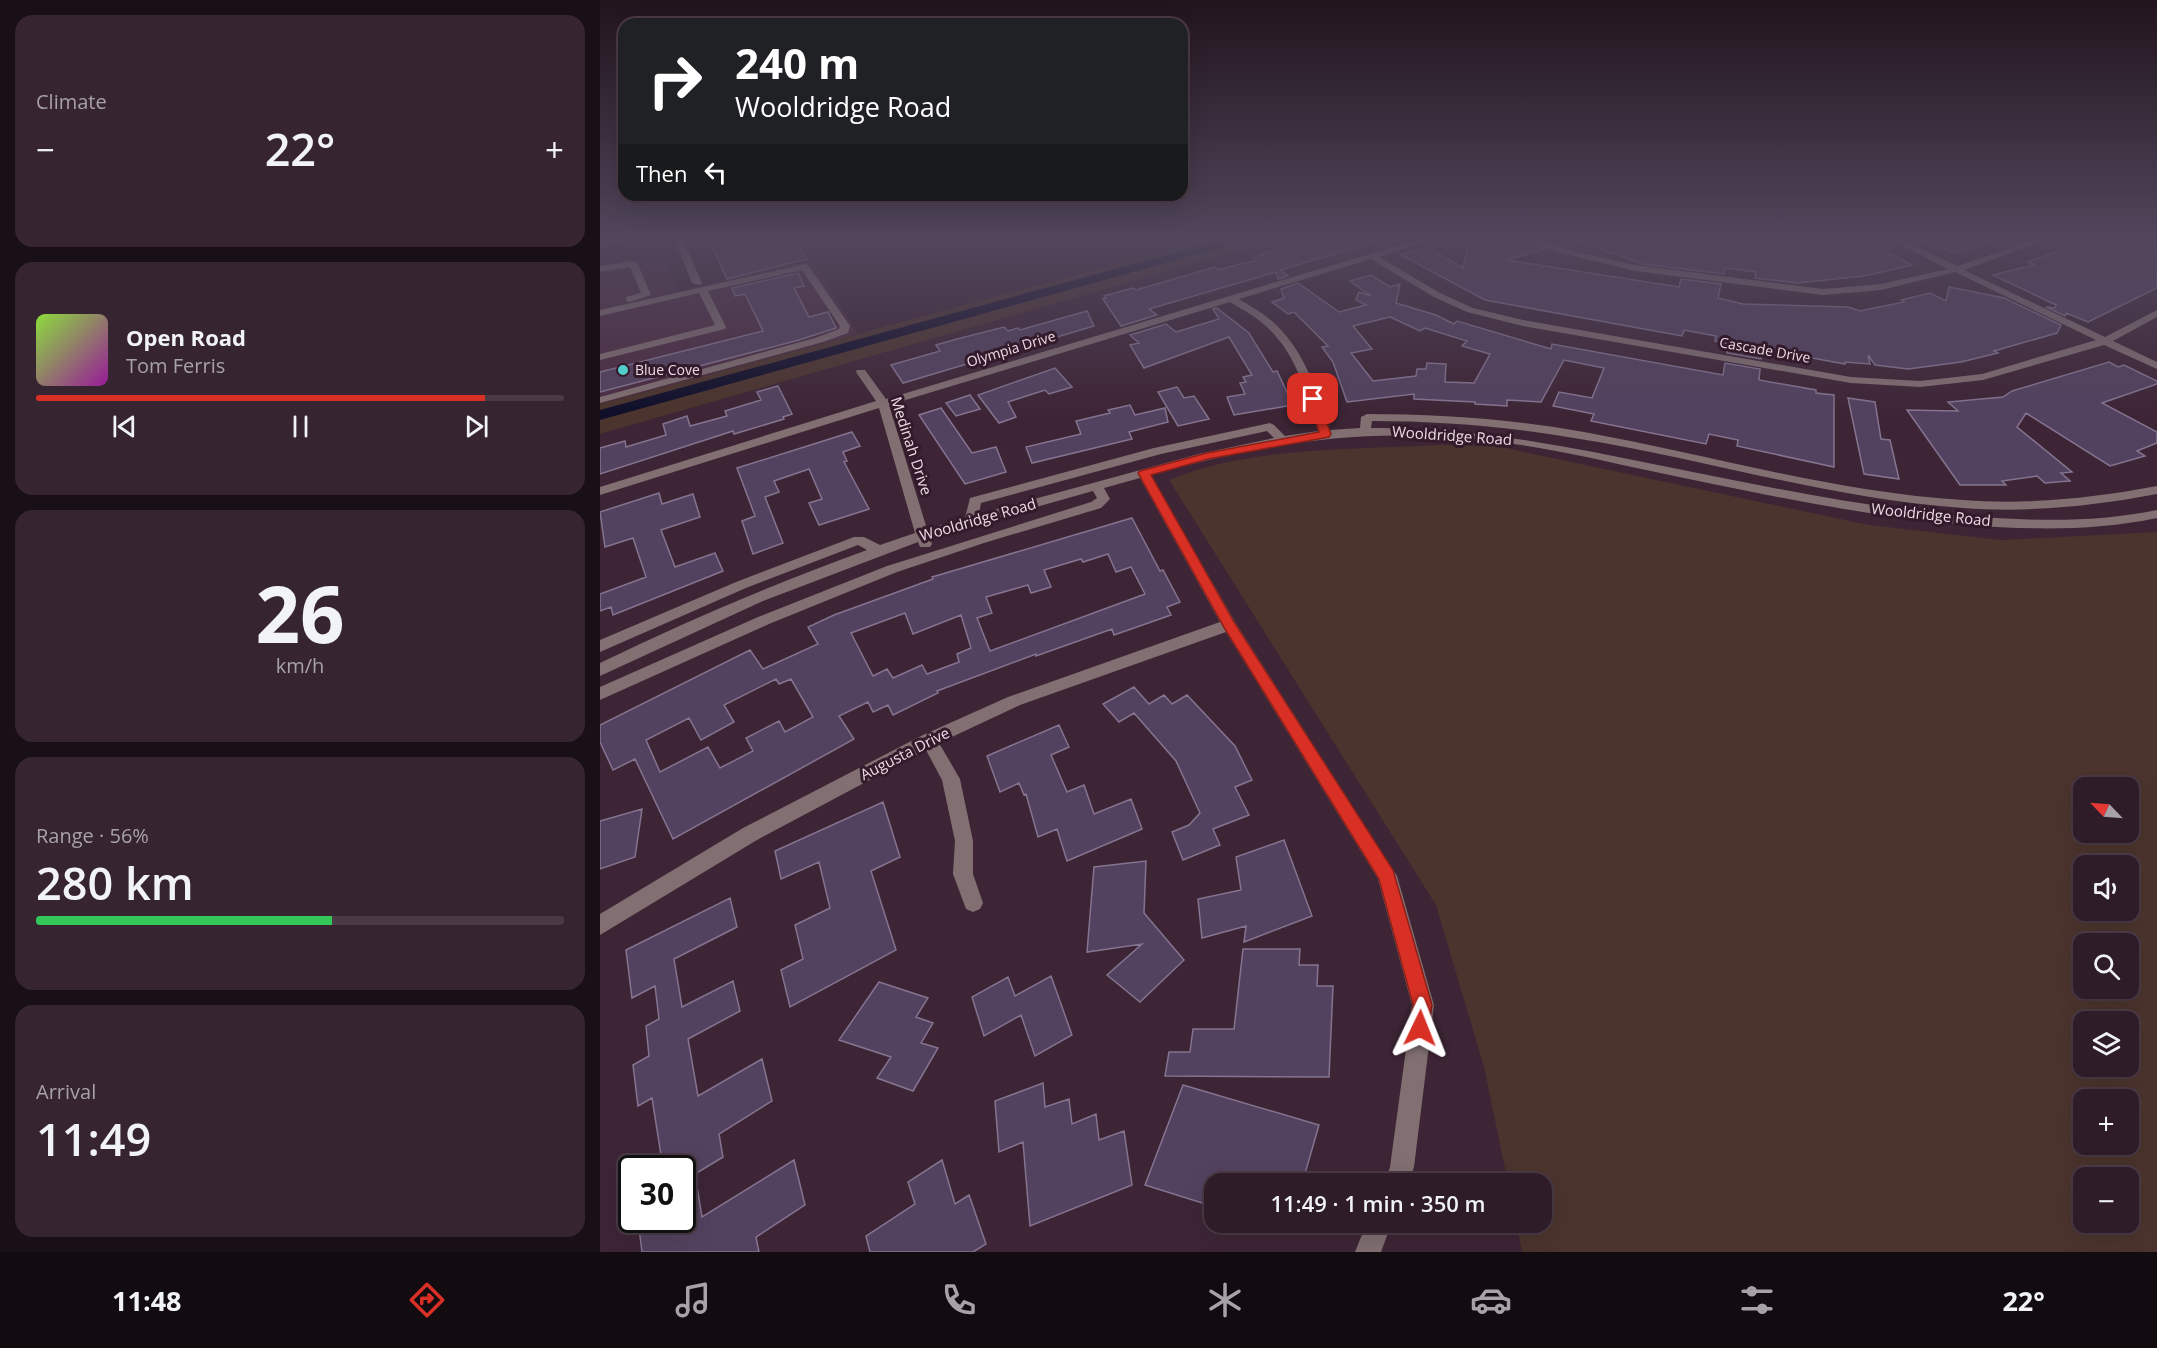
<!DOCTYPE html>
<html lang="en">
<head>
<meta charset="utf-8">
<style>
	body { margin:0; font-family:"Open Sans",sans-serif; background:#362530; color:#f1f3f6; height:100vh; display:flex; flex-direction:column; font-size:22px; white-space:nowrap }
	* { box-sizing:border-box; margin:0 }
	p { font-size:20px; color:#a7a1a8 }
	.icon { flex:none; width:33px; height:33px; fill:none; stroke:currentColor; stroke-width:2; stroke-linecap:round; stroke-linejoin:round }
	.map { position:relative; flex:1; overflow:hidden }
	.side { display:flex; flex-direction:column; gap:15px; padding:15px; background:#190f16; width:600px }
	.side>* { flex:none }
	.guide { position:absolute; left:18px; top:18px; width:570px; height:183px; border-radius:18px; box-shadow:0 6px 24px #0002,0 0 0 2px #493a45; background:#202124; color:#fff; overflow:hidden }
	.needle { width:39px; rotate:295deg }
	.tools { position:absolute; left:1473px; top:777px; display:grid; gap:12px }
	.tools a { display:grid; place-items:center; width:66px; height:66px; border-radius:12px; background:#2e1c28; box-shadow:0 6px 24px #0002,0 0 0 2px #493a45; font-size:30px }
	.speed { position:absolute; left:18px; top:1155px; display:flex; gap:12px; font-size:30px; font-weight:700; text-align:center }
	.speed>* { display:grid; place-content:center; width:78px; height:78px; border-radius:50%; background:#2e1c28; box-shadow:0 6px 24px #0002,0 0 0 2px #493a45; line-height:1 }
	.speed .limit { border:3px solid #111; border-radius:9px; background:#fff; color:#111 }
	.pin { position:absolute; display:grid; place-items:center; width:51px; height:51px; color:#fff; margin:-26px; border-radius:12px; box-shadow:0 3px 9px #0006 }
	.me { position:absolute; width:66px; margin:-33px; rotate:2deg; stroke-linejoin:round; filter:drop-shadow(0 0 4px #0008) }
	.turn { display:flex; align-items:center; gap:21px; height:126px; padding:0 18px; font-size:27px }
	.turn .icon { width:78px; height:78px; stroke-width:2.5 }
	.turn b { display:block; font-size:42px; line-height:51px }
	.then { display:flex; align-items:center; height:57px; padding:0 18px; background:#0003; gap:12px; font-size:22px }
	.big { font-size:45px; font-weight:600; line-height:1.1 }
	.side .card { flex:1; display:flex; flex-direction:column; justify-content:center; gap:9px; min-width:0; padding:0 21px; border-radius:18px; background:#362530 }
	.side .dial { align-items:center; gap:0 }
	.dial b { font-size:78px; line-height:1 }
	.song { display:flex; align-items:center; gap:18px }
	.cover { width:72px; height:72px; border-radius:9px; background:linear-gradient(135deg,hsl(90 70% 55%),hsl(300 70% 35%)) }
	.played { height:6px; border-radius:3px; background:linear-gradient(90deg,#d93025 85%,#493a45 85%) }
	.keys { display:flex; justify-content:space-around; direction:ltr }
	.heat { display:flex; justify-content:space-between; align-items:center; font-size:33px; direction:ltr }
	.charge { height:9px; border-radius:4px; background:linear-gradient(90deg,#34c759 56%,#493a45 0) }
	.trip { position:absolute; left:604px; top:1173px; width:348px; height:60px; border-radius:18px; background:#2e1c28; box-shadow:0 6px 24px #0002,0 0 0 2px #493a45; font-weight:600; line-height:60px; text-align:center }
	.dock { display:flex; height:96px; justify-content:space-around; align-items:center; background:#120b10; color:#a7a1a8 }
	.dock .icon { width:42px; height:42px }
	.dock .active { color:#d93025 }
	.dock b { font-size:27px; color:#f1f3f6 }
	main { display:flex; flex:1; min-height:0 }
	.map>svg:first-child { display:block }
	.built { fill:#4b2c41 }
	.green { fill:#4b342d; fill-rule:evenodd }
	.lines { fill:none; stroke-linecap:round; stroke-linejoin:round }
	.canal { fill:#100f2a; fill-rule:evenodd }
	.building { fill:#53425f; stroke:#847490; stroke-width:1.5; fill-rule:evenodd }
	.minor { fill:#816f71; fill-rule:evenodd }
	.route { fill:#d93025; stroke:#8d1f18; stroke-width:1.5 }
	.poi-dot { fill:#53cdc9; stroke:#331b2b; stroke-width:2 }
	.labels { text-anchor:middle; stroke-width:6; stroke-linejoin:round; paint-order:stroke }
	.far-street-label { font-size:14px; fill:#ecdbe6; stroke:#331b2b }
	.far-poi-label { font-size:14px; fill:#ecdbe6; stroke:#331b2b; text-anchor:start }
	.street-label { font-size:15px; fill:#ecdbe6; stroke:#331b2b }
</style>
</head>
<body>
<main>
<section class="side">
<div class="card"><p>Climate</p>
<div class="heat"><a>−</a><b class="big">22°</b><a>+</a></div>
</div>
<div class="card">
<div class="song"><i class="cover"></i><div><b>Open Road</b><p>Tom Ferris</p></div></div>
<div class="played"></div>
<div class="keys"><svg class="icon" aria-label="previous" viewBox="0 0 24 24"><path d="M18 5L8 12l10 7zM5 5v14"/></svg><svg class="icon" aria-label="pause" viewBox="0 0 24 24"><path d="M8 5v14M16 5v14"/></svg><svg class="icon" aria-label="next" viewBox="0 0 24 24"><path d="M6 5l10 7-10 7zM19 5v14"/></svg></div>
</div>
<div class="card dial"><b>26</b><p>km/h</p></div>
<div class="card"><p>Range · 56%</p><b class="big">280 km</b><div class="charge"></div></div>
<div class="card"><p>Arrival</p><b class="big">11:49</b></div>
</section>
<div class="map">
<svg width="1557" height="1252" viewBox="0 0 1557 1252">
	<rect width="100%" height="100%" fill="#3d2535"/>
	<path class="built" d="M 47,256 L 66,263 L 79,291 L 212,260 L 258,334 L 0,404 L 0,266 Z"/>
	<path class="green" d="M 611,238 L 683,238 L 0,434 L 0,404 Z
		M 842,445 L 896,446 L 1269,525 L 1401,540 L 1557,532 L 1557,1252 L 922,1252 L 916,1223 L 942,1222 L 942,1184 L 908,1183 L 884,1067 L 836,905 L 569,480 C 652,446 752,450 842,445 ZM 1484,788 L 1528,788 L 1528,832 L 1484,832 ZM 1484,866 L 1528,866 L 1528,910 L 1484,910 ZM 1484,944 L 1528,944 L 1528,988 L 1484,988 ZM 1484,1022 L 1528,1022 L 1528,1066 L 1484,1066 ZM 1484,1100 L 1528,1100 L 1528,1144 L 1484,1144 ZM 1484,1178 L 1528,1178 L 1528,1222 L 1484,1222 Z"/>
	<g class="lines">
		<path class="canal" d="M 628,238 L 647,238 L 645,241 L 0,420 L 0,410 Z"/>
	</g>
	<path class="building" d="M 108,238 L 193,238 L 207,259 L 127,279 Z
		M 722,238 L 775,238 L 776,242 L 680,270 L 688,276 L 678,279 L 676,272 L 549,309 L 557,315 L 521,326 L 503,299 L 506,298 L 504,296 L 533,288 L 536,290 L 615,267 L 618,270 L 656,260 L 653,258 L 672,251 Z
		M 869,238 L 922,240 L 944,249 L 906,260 L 1079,287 L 1081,279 L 1121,284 L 1118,298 L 1143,304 L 1248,307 L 1260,311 L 1304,302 L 1301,300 L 1330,293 L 1346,301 L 1349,287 L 1404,298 L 1461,325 L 1457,333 L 1394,351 L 1398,353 L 1361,362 L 1308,369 L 1275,365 L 1268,355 L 1270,364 L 1245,362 L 1245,364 L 1163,349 L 1161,359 L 1127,353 L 1129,344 L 1115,341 L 1116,336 L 1084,330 L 1082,336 L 885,300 L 801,255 L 827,247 L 863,268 Z
		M 977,238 L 1258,238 L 1312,265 L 1264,276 L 1197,283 L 1155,278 L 1156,272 L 1125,268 L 1124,274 L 1042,264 L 976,240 Z
		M 1317,238 L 1391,238 L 1391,241 L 1354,253 Z
		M 1494,238 L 1557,238 L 1557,288 L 1488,322 L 1466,313 L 1465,316 L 1446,307 L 1455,308 L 1456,305 L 1393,275 L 1434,265 L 1427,262 Z
		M 198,273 L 204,286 L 194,288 L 209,317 L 228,312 L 236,328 L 199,340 L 0,392 L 0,372 L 163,331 L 145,294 L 135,296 L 132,288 Z
		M 771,275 L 790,287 L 800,284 L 796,303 L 836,315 L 854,324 L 857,321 L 951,349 L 952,344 L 1123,375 L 1125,363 L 1160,369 L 1159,380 L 1216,390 L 1216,393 L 1234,395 L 1234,467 L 1137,446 L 1138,440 L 1109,434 L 1106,444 L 991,421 L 994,414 L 953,406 L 959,392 L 992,398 L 1004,368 L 964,360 L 941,402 L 907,400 L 907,406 L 875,404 L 875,402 L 814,399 L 814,394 L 747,402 L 733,362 L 722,347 L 728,346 L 694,312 L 688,314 L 672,302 L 684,298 L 681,289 L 698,283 L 739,312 L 766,305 L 756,300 L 759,292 L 771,296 L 750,281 ZM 790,317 L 820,331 L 825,328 L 867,341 L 862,346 L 890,354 L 874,383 L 845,382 L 846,364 L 827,363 L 826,369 L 817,369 L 816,376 L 773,381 L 751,353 L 772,349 L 753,326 Z
		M 617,308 L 649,333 L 673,372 L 677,371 L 693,405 L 634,415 L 627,397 L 645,394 L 640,383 L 646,382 L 643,377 L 652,375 L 629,337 L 544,368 L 530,345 L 539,343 L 530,335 L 566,324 L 576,332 L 619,319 L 613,309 Z
		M 487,311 L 494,326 L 303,383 L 291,365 L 340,351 L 336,345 L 357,339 L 404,327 L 408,331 L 418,328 L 420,330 Z
		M 1509,362 L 1518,367 L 1524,365 L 1557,381 L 1557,384 L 1502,403 L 1557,432 L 1557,443 L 1537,451 L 1545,456 L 1510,466 L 1426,413 L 1417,427 L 1472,472 L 1461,473 L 1470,481 L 1445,483 L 1437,476 L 1402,481 L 1406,485 L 1360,485 L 1307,410 L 1358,411 L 1348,402 L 1403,397 L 1412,391 Z
		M 455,368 L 472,387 L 449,394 L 445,390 L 408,402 L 416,417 L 399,423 L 378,395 Z
		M 178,386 L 192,414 L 183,417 L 184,419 L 134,434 L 133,431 L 0,474 L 0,448 L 25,441 L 26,447 L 66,435 L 63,424 L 87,416 L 90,426 L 127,416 L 125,411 L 161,400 L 157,392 Z
		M 577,387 L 584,398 L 594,396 L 609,419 L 578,426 L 558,392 Z
		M 370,395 L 380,409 L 356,416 L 346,403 Z
		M 1248,398 L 1275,402 L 1281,439 L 1290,440 L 1299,479 L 1264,474 Z
		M 530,405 L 535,415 L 565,408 L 568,422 L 529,432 L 532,439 L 432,463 L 426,447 L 481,434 L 476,421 L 510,413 L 508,410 Z
		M 341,408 L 372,453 L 396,447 L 406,472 L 365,484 L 319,415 Z
		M 252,432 L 260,446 L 243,452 L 247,461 L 244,462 L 269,509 L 219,525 L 209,503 L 222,499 L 209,469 L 174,481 L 179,492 L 165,497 L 183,543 L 153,554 L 142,521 L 155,516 L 137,468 Z
		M 59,493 L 62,504 L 93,494 L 100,517 L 61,530 L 75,567 L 115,553 L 123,571 L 13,615 L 11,607 L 0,611 L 0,594 L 46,577 L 33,538 L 5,547 L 0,512 Z
		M 532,518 L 560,571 L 563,570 L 580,602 L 567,607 L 571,615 L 514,635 L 512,629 L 436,656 L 436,654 L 337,691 L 338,693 L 293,715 L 288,705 L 273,712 L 268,702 L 239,716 L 254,739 L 73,839 L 35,759 L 13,770 L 0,742 L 0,725 L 150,650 L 163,669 L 218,644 L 208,627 L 234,615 L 333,579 L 332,577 ZM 508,554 L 516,572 L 531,567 L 545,594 L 390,651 L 377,618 L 392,613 L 386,597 L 428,585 L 431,593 L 451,587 L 444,570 L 481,559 L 483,562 ZM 305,613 L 313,634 L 361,615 L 371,648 L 357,654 L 359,662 L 327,674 L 322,665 L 293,678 L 287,669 L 273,676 L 251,633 ZM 176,679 L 179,684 L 191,679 L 213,717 L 185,732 L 179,721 L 146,738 L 153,751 L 120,768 L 108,747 L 60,772 L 46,740 L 89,718 L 101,740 L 134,722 L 124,705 Z
		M 534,687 L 549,704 L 564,695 L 572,704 L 587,695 L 635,746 L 652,780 L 635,787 L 649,815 L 613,829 L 620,845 L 583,860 L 572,832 L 589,825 L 600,813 L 576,761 L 534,713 L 519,722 L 503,704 Z
		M 459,725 L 469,747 L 451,755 L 467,792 L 484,785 L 494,814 L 531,799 L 542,829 L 467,861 L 457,829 L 438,837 L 426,794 L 424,795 L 419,783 L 400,792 L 387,756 Z
		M 283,802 L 300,857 L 271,871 L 296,950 L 190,1007 L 181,970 L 203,959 L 195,925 L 230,908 L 219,862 L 181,879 L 175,851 Z
		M 42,809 L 35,857 L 0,869 L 0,821 Z
		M 684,840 L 712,916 L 644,942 L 646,926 L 602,938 L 598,899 L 641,890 L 636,857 Z
		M 546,861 L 544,913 L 584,960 L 540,1002 L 507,975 L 542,944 L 487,952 L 494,867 Z
		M 130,898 L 137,927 L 74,959 L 82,1007 L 133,981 L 140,1011 L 88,1039 L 98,1096 L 162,1059 L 172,1101 L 119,1134 L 123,1157 L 95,1174 L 102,1217 L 194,1160 L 205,1205 L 156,1237 L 159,1252 L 42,1252 L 38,1220 L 82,1220 L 82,1168 L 63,1168 L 52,1098 L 38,1106 L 33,1065 L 49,1056 L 46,1026 L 59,1019 L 55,986 L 32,998 L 26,950 Z
		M 643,949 L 700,949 L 699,965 L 718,965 L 717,986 L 733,986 L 729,1077 L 565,1076 L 569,1052 L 590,1052 L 593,1029 L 634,1029 Z
		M 451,976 L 472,1035 L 435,1056 L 421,1015 L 384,1036 L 372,997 L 408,977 L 415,996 Z
		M 279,982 L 328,998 L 316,1017 L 333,1023 L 321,1043 L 338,1048 L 313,1091 L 277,1078 L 291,1057 L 239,1040 Z
		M 443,1083 L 445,1107 L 469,1099 L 472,1124 L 496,1114 L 499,1140 L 524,1131 L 532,1185 L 430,1226 L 423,1142 L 399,1152 L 395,1101 Z
		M 583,1085 L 719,1125 L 702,1184 L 615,1184 L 615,1207 L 545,1185 Z
		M 342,1160 L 355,1204 L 369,1195 L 386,1244 L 373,1252 L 270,1252 L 266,1236 L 315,1204 L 308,1182 Z"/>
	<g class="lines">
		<path class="minor" d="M 23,238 L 39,238 L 0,248 L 0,242 Z
			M 74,238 L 82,238 L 102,283 L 100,285 L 92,283 Z
			M 823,238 L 836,238 L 779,257 L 840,293 L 873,308 L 923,320 L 1251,377 L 1320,381 L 1382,374 L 1496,340 L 1355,272 L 1281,290 L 1223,295 L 1035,271 L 958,252 L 923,238 L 935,238 L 965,249 L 1035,265 L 1223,289 L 1281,284 L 1348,269 L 1287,238 L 1298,238 L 1357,266 L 1440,238 L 1452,238 L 1364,270 L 1505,337 L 1557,310 L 1557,317 L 1513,341 L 1557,362 L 1557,369 L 1504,345 L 1383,380 L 1320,387 L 1251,383 L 923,326 L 867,312 L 834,297 L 771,259 L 639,299 C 651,307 664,313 674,323 C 705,351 717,392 730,430 L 760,428 L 761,417 L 767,414 C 840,414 912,419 984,432 C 1110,455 1235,492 1363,500 C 1428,505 1493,498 1557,486 L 1557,494 C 1493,506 1428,513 1363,508 C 1233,499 1108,460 980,439 C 911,427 842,421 772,421 L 771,428 C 871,427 966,446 1063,466 C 1164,486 1265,508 1367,516 C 1431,521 1494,523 1557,510 L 1557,518 C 1495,531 1432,530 1368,525 C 1260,516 1152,492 1046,470 C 991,458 936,445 880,440 C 762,427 664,443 551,475 L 635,622 L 797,876 L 834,1005 L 814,1167 L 808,1184 L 784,1184 L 790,1167 L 812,1005 L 778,879 L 626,632 L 420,705 L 339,743 L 360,779 L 373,841 L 373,874 L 383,903 L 380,909 L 373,912 L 366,909 L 353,874 L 355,841 L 342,780 L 326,750 L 157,840 L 0,935 L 0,914 L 143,828 L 323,735 L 408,697 L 620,622 L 540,478 L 504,488 L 510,499 L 501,508 L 384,543 L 297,572 L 169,624 L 0,700 L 0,687 L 158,617 L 287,566 L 491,502 L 497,498 L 493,491 L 330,537 L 332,544 L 330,547 L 320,547 L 318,542 L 163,601 L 0,676 L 0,663 C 87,621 176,583 267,550 L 258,545 L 146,588 L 0,652 L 0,640 L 136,582 L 254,537 L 264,537 L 280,545 L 315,533 L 279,408 L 0,495 L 0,487 L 276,401 L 256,372 L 257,370 L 265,370 L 286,399 ZM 630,302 C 643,310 657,317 668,328 C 697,355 707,395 718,431 L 685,436 L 674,425 L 670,423 L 554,448 L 370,498 L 365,518 L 327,529 L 289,405 ZM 667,431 L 674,438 L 599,454 L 379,514 L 381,503 L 561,454 Z
			M 33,261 L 38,264 L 51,295 L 29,302 L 26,301 L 26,297 L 41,293 L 30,267 L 0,272 L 0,266 Z
			M 205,264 L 208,265 L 250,326 L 248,333 L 223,342 L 0,403 L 0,397 L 215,338 L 239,329 L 240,326 L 202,270 L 108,291 L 126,327 L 125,329 L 0,360 L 0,354 L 115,325 L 99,293 L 0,316 L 0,310 Z
			M 767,1222 L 792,1222 L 781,1252 L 755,1252 Z"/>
	</g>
	<linearGradient id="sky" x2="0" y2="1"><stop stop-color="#22141d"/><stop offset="0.58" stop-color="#51465c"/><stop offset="1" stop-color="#51465c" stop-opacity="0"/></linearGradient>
	<rect width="1557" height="413" fill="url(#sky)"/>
	<path class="route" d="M 713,396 L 718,399 L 731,434 L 729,437 L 608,459 L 551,475 L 634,622 L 793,870 L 832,1005 L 827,1035 L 820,1038 L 813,1035 L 810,1028 L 813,1005 L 779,879 L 625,629 L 538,473 L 540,471 L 607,453 L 719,432 L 708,399 Z"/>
	<circle class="poi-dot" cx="23" cy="370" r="6"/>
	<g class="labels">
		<g class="far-street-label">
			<text transform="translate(411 349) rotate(-17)" y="5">Olympia Drive</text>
			<text transform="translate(1165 350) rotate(10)" y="5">Cascade Drive</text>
		</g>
		<g class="far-poi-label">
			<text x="35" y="375">Blue Cove</text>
		</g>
		<g class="street-label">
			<text transform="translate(852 436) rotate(4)" y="5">Wooldridge Road</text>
			<text transform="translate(311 446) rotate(72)" y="5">Medinah Drive</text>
			<text transform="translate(1331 515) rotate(6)" y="5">Wooldridge Road</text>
			<text transform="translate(378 520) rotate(-16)" y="5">Wooldridge Road</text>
			<text transform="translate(305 754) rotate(-27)" y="5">Augusta Drive</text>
		</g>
	</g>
</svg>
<div class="tools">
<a><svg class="needle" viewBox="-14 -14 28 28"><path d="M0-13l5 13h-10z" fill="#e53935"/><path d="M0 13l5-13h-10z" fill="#a7a1a8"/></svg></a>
<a><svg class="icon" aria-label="sound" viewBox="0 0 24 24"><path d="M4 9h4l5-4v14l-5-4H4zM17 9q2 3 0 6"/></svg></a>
<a><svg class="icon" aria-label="search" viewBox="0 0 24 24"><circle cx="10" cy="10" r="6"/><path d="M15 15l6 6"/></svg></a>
<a><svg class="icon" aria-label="layers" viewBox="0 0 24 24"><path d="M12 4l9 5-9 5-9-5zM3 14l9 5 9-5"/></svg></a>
<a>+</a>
<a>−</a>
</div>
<div class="speed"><div class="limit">30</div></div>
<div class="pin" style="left:713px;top:399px;background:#d93025"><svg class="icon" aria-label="arrive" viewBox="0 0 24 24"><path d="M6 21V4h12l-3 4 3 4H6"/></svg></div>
<svg class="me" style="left:820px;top:1028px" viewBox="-20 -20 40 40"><path d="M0-17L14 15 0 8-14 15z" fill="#d93025" stroke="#fff" stroke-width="4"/></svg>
<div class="trip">11:49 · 1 min · 350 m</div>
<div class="guide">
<div class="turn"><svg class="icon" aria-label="right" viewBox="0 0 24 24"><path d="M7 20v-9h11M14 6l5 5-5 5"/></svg><div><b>240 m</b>Wooldridge Road</div></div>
<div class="then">Then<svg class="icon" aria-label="left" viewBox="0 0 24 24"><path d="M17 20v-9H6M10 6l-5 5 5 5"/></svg></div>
</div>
</div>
</main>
<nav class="dock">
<b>11:48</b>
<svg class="icon active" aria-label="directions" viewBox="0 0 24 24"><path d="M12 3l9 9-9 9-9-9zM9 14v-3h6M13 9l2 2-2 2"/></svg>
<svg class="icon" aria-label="music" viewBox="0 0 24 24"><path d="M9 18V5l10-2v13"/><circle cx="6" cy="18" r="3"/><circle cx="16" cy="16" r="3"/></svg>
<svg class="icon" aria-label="phone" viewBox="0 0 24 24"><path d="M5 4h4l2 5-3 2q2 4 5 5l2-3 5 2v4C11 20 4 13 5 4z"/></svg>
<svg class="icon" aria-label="climate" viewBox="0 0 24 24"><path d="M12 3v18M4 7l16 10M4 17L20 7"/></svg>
<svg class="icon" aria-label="car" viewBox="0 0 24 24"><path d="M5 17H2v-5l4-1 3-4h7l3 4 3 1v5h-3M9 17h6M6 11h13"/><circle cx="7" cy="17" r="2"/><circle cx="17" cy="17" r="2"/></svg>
<svg class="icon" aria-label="filters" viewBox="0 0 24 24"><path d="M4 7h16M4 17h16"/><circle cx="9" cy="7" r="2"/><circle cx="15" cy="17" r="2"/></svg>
<b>22°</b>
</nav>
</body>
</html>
